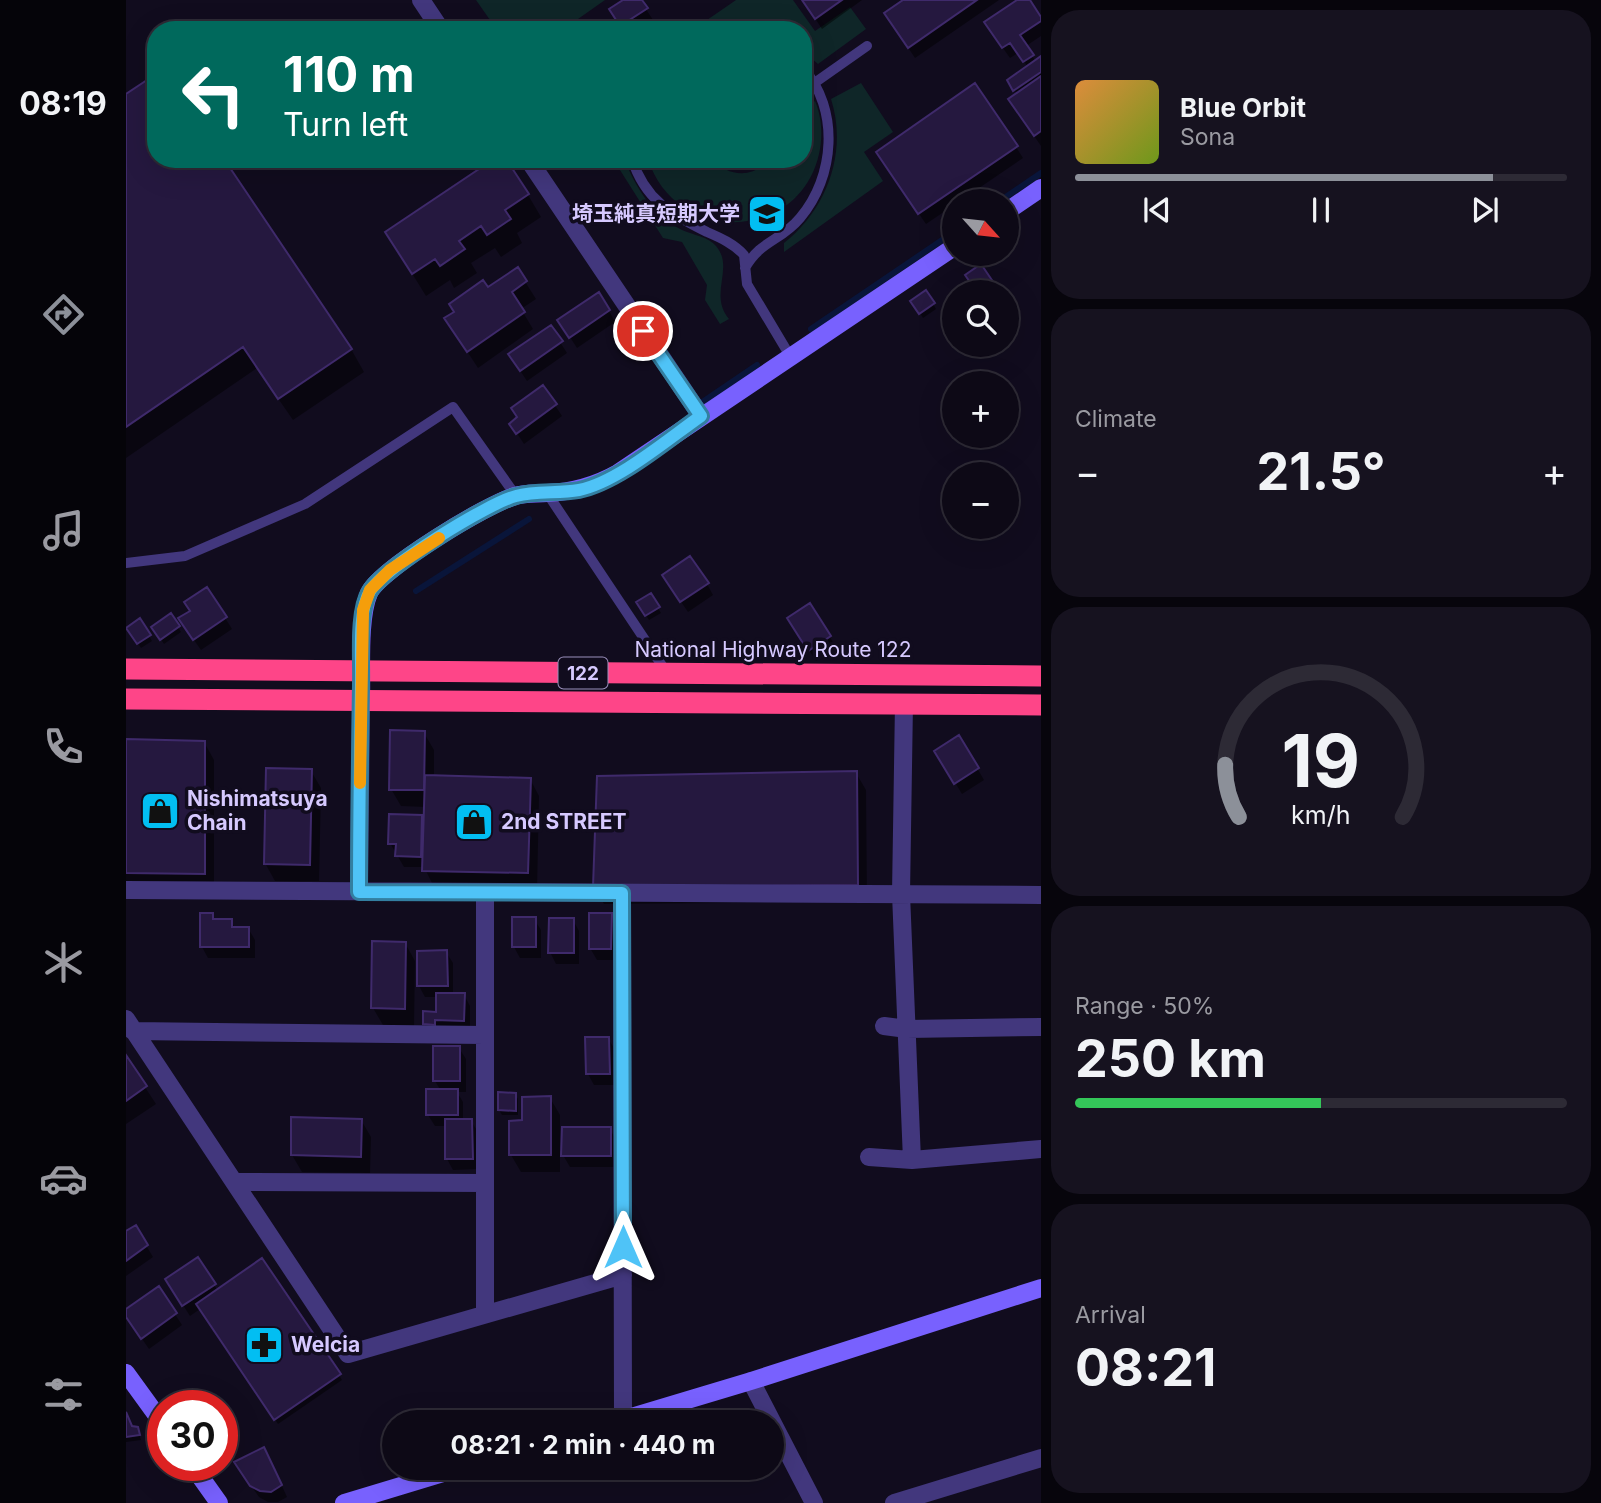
<!DOCTYPE html>
<html lang="en">
<head>
<meta charset="utf-8">
<style>
	body { margin:0; font-family:Inter,"Noto Sans JP",sans-serif; background:#16121f; color:#f1f3f6; height:100vh; display:flex; flex-direction:column; font-size:26px; white-space:nowrap }
	* { box-sizing:border-box; margin:0 }
	p { font-size:23px; color:#9a9aa1 }
	.icon { flex:none; width:38px; height:38px; fill:none; stroke:currentColor; stroke-width:2; stroke-linecap:round; stroke-linejoin:round }
	.map { position:relative; flex:1; overflow:hidden }
	.side { display:flex; flex-direction:column; gap:10px; padding:10px; background:#07050c; width:560px }
	.side>* { flex:none }
	.top-card { position:absolute; left:21px; top:21px; width:665px; height:147px; border-radius:28px; box-shadow:0 7px 28px #0002,0 0 0 2px #2d2a35; background:#00695c; color:#fff; overflow:hidden }
	.needle { width:46px; rotate:117deg }
	.buttons { position:absolute; left:816px; top:189px; display:grid; gap:14px }
	.buttons a { display:grid; place-items:center; width:77px; height:77px; border-radius:50%; background:#0d0916; box-shadow:0 7px 28px #0002,0 0 0 2px #2d2a35; font-size:35px }
	.speed { position:absolute; left:21px; top:1390px; display:flex; gap:14px; font-size:35px; font-weight:700; text-align:center }
	.speed>* { display:grid; place-content:center; width:91px; height:91px; border-radius:50%; background:#0d0916; box-shadow:0 7px 28px #0002,0 0 0 2px #2d2a35; line-height:1 }
	.speed .limit { border:10px solid #d22; background:#fff; color:#111 }
	.pin { position:absolute; display:grid; place-items:center; width:60px; height:60px; color:#fff; margin:-30px; border:4px solid #fff; border-radius:50%; box-shadow:0 2px 7px #0007 }
	.me { position:absolute; width:77px; margin:-38px; rotate:0deg; stroke-linejoin:round; filter:drop-shadow(0 0 5px #0008) }
	.turn { display:flex; align-items:center; gap:24px; height:147px; padding:0 21px; font-size:32px }
	.turn .icon { width:91px; height:91px; stroke-width:2.5 }
	.turn b { display:block; font-size:49px; line-height:60px }
	.big { font-size:52px; font-weight:700; line-height:1.1 }
	.side .tile { flex:1; display:flex; flex-direction:column; justify-content:center; gap:10px; min-width:0; padding:0 24px; border-radius:28px; background:#16121f }
	.side .dial { align-items:center; gap:0 }
	.dial svg { height:182px; overflow:visible; fill:none; stroke:#2d2a35; stroke-width:7; stroke-linecap:round; text-anchor:middle }
	.dial text { fill:#f1f3f6; stroke:none }
	.song { display:flex; align-items:center; gap:21px }
	.cover { width:84px; height:84px; border-radius:10px; background:linear-gradient(135deg,hsl(30 70% 55%),hsl(80 70% 35%)) }
	.played { height:7px; border-radius:4px; background:linear-gradient(90deg,#8c9099 85%,#2d2a35 85%) }
	.keys { display:flex; justify-content:space-around; direction:ltr }
	.heat { display:flex; justify-content:space-between; align-items:center; font-size:38px; direction:ltr }
	.charge { height:10px; border-radius:5px; background:linear-gradient(90deg,#34c759 50%,#2d2a35 0) }
	.trip { position:absolute; left:256px; top:1410px; width:402px; height:70px; border-radius:35px; background:#0d0916; box-shadow:0 7px 28px #0002,0 0 0 2px #2d2a35; font-weight:700; line-height:70px; text-align:center }
	main { display:flex; flex:1; min-height:0 }
	.tab-bar { display:flex; flex-direction:column; width:126px; justify-content:space-around; align-items:center; background:#050409; color:#9a9aa1 }
	.tab-bar .icon { width:49px; height:49px }
	.tab-bar .active { color:#8c9099 }
	.tab-bar b { font-size:32px; color:#f1f3f6 }
	.map>svg:first-child { display:block }
	.green { fill:#0f2628 }
	.shadow { fill:#0007 }
	.lines { fill:none; stroke-linecap:round; stroke-linejoin:round }
	.stream { stroke:#09153a; stroke-width:6 }
	.building { fill:#25183f; stroke:#3f2a6b; stroke-width:2 }
	.lane { stroke:#42377d; stroke-width:10 }
	.street { stroke:#42377d; stroke-width:18 }
	.secondary { stroke:#7861fe; stroke-width:18 }
	.highway { stroke:#fe4588; stroke-width:21 }
	.route-casing { stroke:#337fa1; stroke-width:18 }
	.route { stroke:#4fc3f7; stroke-width:12 }
	.slow { stroke:#f59e0b; stroke-width:12 }
	.labels { text-anchor:middle; stroke-width:7; stroke-linejoin:round; paint-order:stroke }
	.shield { fill:#110c1e; stroke:#9b90bc; stroke-width:2 }
	.shield-label { font-size:19px; font-weight:bold; fill:#d6c9ff }
	.poi-label { font-size:21px; font-weight:bold; fill:#d6c9ff; stroke:#110c1e; text-anchor:start }
	.street-label { font-size:21px; fill:#d6c9ff; stroke:#110c1e }
</style>
</head>
<body>
<main>
<nav class="tab-bar">
<b>08:19</b>
<svg class="icon active" aria-label="directions" viewBox="0 0 24 24"><path d="M12 3l9 9-9 9-9-9zM9 14v-3h6M13 9l2 2-2 2"/></svg>
<svg class="icon" aria-label="music" viewBox="0 0 24 24"><path d="M9 18V5l10-2v13"/><circle cx="6" cy="18" r="3"/><circle cx="16" cy="16" r="3"/></svg>
<svg class="icon" aria-label="phone" viewBox="0 0 24 24"><path d="M5 4h4l2 5-3 2q2 4 5 5l2-3 5 2v4C11 20 4 13 5 4z"/></svg>
<svg class="icon" aria-label="climate" viewBox="0 0 24 24"><path d="M12 3v18M4 7l16 10M4 17L20 7"/></svg>
<svg class="icon" aria-label="car" viewBox="0 0 24 24"><path d="M5 17H2v-5l4-1 3-4h7l3 4 3 1v5h-3M9 17h6M6 11h13"/><circle cx="7" cy="17" r="2"/><circle cx="17" cy="17" r="2"/></svg>
<svg class="icon" aria-label="filters" viewBox="0 0 24 24"><path d="M4 7h16M4 17h16"/><circle cx="9" cy="7" r="2"/><circle cx="15" cy="17" r="2"/></svg>
</nav>
<div class="map">
<svg width="915" height="1503" viewBox="0 0 915 1503">
	<rect width="100%" height="100%" fill="#110c1e"/>
	<path class="green" d="M 350,0 L 479,0 L 452,19 L 460,30 L 371,30 Z
		M 610,0 L 667,0 L 689,31 L 724,7 L 740,29 L 692,64 L 677,51 L 677,30 L 638,30 L 601,20 L 581,20 Z
		M 735,83 L 767,132 L 738,152 L 757,181 L 658,252 L 658,243 C 701,209 722,152 705,99 Z
		M 689,101 C 696,117 697,137 693,154 C 673,243 549,245 522,159 L 584,159 C 604,176 624,180 644,159 L 677,159 L 677,109 Z
		M 487,159 L 498,159 C 511,189 526,215 556,230 C 567,235 583,237 590,246 C 609,268 582,294 603,319 L 594,324 L 579,300 L 581,285 L 556,242 L 537,238 Z"/>
	<path class="shadow" d="M 500,0 L 514,0 L 527,20 L 512,30 L 497,30 L 491,21 Z
		M 677,0 L 736,0 L 696,29 Z
		M 780,0 L 873,0 L 789,58 L 767,25 Z
		M 894,0 L 902,0 L 915,20 L 915,36 L 900,46 L 910,62 L 915,58 L 915,146 L 891,111 L 891,95 L 883,80 L 902,67 L 892,53 L 884,58 L 867,34 Z
		M 0,96 L 30,159 L 225,349 L 238,372 L 167,420 L 131,368 L 0,458 Z
		M 890,147 L 897,158 L 834,201 L 828,201 L 828,205 L 800,224 L 758,163 Z
		M 402,195 L 415,217 L 391,233 L 396,243 L 375,257 L 369,248 L 345,263 L 351,273 L 328,288 L 324,280 L 300,296 L 261,233 Z
		M 391,269 L 410,299 L 395,309 L 407,329 L 352,368 L 320,319 Z
		M 800,292 L 810,309 L 797,318 L 787,301 Z
		M 483,311 L 489,322 L 451,348 L 440,331 Z
		M 425,328 L 441,353 L 401,381 L 391,366 Z
		M 417,387 L 436,416 L 398,444 L 385,424 Z
		M 581,584 L 587,595 L 562,612 L 545,587 Z
		M 81,589 L 106,629 L 75,650 L 61,630 L 65,612 Z
		M 524,595 L 535,613 L 523,620 L 512,602 Z
		M 14,621 L 26,641 L 15,648 L 2,628 Z
		M 52,627 L 55,632 L 38,644 L 30,632 Z
		M 670,630 L 704,637 L 710,648 L 690,661 Z
		M 298,733 L 308,750 L 308,777 L 404,779 L 413,796 L 411,890 L 308,887 L 298,867 L 278,867 L 264,843 L 295,816 L 299,824 L 300,807 L 275,806 L 265,789 Z
		M 833,737 L 858,780 L 836,794 L 810,751 Z
		M 0,741 L 78,742 L 88,760 L 88,890 L 0,886 Z
		M 185,771 L 195,788 L 193,881 L 149,881 L 139,863 Z
		M 730,773 L 740,790 L 741,902 L 478,904 L 468,887 Z
		M 86,915 L 90,921 L 105,921 L 109,928 L 122,928 L 129,940 L 129,958 L 82,958 L 76,947 Z
		M 485,915 L 491,926 L 490,960 L 471,960 L 464,948 Z
		M 408,919 L 415,930 L 415,958 L 394,958 L 388,947 Z
		M 447,920 L 453,931 L 453,964 L 430,964 L 424,952 Z
		M 279,943 L 289,961 L 288,1026 L 257,1025 L 247,1008 Z
		M 320,952 L 327,963 L 327,995 L 338,995 L 344,1006 L 344,1031 L 305,1035 L 298,1024 L 312,1013 L 312,997 L 299,997 L 293,986 Z
		M 482,1038 L 489,1050 L 489,1085 L 468,1085 L 462,1074 Z
		M 333,1048 L 340,1059 L 340,1092 L 331,1092 L 337,1102 L 337,1121 L 345,1121 L 352,1132 L 352,1169 L 327,1170 L 321,1159 L 321,1126 L 309,1126 L 302,1115 L 315,1091 L 309,1081 Z
		M 0,1058 L 30,1104 L 0,1124 Z
		M 389,1094 L 392,1099 L 392,1115 L 376,1115 L 373,1110 Z
		M 424,1098 L 434,1115 L 434,1149 L 484,1129 L 490,1140 L 490,1167 L 444,1167 L 434,1150 L 434,1172 L 395,1172 L 385,1155 L 398,1122 Z
		M 235,1120 L 245,1137 L 244,1173 L 176,1172 L 166,1155 Z
		M 9,1227 L 27,1257 L 0,1276 L 0,1234 Z
		M 72,1260 L 92,1291 L 213,1375 L 216,1380 L 152,1424 L 74,1309 L 64,1316 L 48,1291 Z
		M 32,1288 L 56,1325 L 23,1349 L 5,1323 L 0,1311 Z
		M 0,1415 L 6,1428 L 11,1428 L 15,1440 L 0,1442 Z
		M 144,1460 L 161,1497 L 152,1502 L 142,1502 L 133,1497 L 117,1474 Z"/>
	<g class="lines">
		<path class="stream" d="M 874,201 L 915,173
			M 685,329 L 828,232
			M 575,403 L 631,365
			M 290,591 L 403,519"/>
	</g>
	<path class="building" d="M 497,0 L 516,0 L 522,8 L 494,26 L 483,9 Z
		M 676,0 L 716,0 L 689,19 Z
		M 777,0 L 851,0 L 782,48 L 758,13 Z
		M 891,0 L 904,0 L 915,17 L 915,21 L 894,35 L 908,55 L 897,62 L 884,43 L 876,48 L 858,22 Z
		M 915,56 L 915,72 L 887,91 L 881,80 Z
		M 30,74 L 30,159 L 98,159 L 226,349 L 152,399 L 117,347 L 0,427 L 0,94 Z
		M 915,76 L 915,131 L 908,136 L 882,99 Z
		M 849,83 L 892,146 L 792,214 L 750,152 Z
		M 368,159 L 380,159 L 403,194 L 379,210 L 385,219 L 361,235 L 355,226 L 333,241 L 339,249 L 314,266 L 309,259 L 286,274 L 259,232 Z
		M 855,264 L 874,292 L 851,292 L 839,275 Z
		M 392,267 L 401,281 L 386,292 L 399,312 L 341,352 L 318,318 L 328,312 L 323,304 L 357,280 L 362,287 Z
		M 800,290 L 809,303 L 793,314 L 784,301 Z
		M 473,292 L 484,310 L 443,338 L 431,320 Z
		M 425,325 L 437,341 L 394,371 L 382,354 Z
		M 417,385 L 431,404 L 390,434 L 383,424 L 391,417 L 385,408 Z
		M 564,556 L 583,583 L 554,602 L 536,575 Z
		M 81,587 L 101,617 L 67,640 L 52,618 L 64,611 L 58,602 Z
		M 525,593 L 534,607 L 519,616 L 510,602 Z
		M 684,603 L 705,636 L 682,651 L 661,618 Z
		M 45,613 L 54,626 L 34,640 L 25,627 Z
		M 14,618 L 25,635 L 11,644 L 0,628 Z
		M 264,730 L 299,731 L 298,790 L 263,790 Z
		M 833,735 L 853,768 L 828,784 L 808,751 Z
		M 0,739 L 79,741 L 79,874 L 0,873 Z
		M 140,768 L 186,769 L 184,865 L 138,864 Z
		M 731,771 L 732,885 L 467,887 L 471,776 Z
		M 299,775 L 405,778 L 402,873 L 296,871 Z
		M 263,814 L 296,815 L 295,857 L 269,856 L 270,844 L 262,844 Z
		M 74,913 L 87,913 L 87,919 L 106,919 L 106,927 L 123,927 L 123,947 L 74,947 Z
		M 463,913 L 486,913 L 485,949 L 463,949 Z
		M 386,917 L 410,917 L 410,947 L 386,947 Z
		M 423,918 L 448,918 L 448,953 L 422,953 Z
		M 246,941 L 280,942 L 279,1009 L 245,1008 Z
		M 321,950 L 322,986 L 291,986 L 291,951 Z
		M 310,993 L 339,993 L 338,1021 L 309,1020 L 309,1025 L 297,1024 L 297,1011 L 310,1012 Z
		M 459,1037 L 483,1037 L 484,1074 L 460,1074 Z
		M 307,1046 L 334,1046 L 334,1081 L 307,1081 Z
		M 0,1055 L 21,1086 L 0,1101 Z
		M 300,1089 L 332,1089 L 332,1115 L 300,1115 Z
		M 372,1092 L 390,1093 L 390,1111 L 372,1110 Z
		M 425,1096 L 425,1155 L 383,1155 L 383,1121 L 396,1120 L 396,1097 Z
		M 165,1117 L 236,1119 L 235,1157 L 165,1155 Z
		M 319,1119 L 346,1119 L 347,1159 L 319,1159 Z
		M 436,1127 L 485,1127 L 485,1156 L 435,1156 Z
		M 10,1225 L 22,1245 L 0,1261 L 0,1231 Z
		M 72,1257 L 90,1284 L 56,1306 L 39,1279 Z
		M 136,1258 L 215,1374 L 148,1420 L 70,1304 Z
		M 33,1286 L 51,1313 L 15,1339 L 0,1317 L 0,1309 Z
		M 0,1412 L 6,1426 L 12,1427 L 14,1435 L 0,1437 Z
		M 138,1447 L 156,1485 L 145,1492 L 134,1491 L 124,1486 L 108,1462 Z"/>
	<g class="lines">
		<path class="lane" d="M 567,30 L 594,25 L 619,30
			M 677,91 L 741,46
			M 506,159 C 519,200 545,214 581,232 C 595,238 608,244 618,255 L 621,284 L 664,356
			M 619,268 C 635,240 655,241 674,218 C 709,177 714,109 677,68
			M 421,493 L 541,673
			M 0,563 L 59,556 L 179,504 L 327,407 L 390,496"/>
		<path class="street" d="M 295,0 L 315,30
			M 402,159 L 575,416
			M 778,703 L 775,894 L 786,1160
			M 0,890 L 915,895
			M 233,892 L 235,700
			M 359,892 L 359,1314
			M 496,893 L 497,1419
			M 0,1019 L 222,1354 L 497,1275
			M 758,1026 L 781,1029 L 915,1027
			M 7,1031 L 358,1035
			M 743,1157 L 786,1160 L 915,1149
			M 108,1182 L 359,1183
			M 625,1381 L 688,1503
			M 768,1503 L 915,1458"/>
		<path class="secondary" d="M 880,212 L 915,188
			M 235,700 C 236,670 232,619 243,593 C 254,569 361,504 389,496 C 399,493 410,494 421,493 C 447,492 469,486 492,473 L 828,247
			M 0,1373 L 37,1424
			M 485,1423 L 625,1381 L 915,1288
			M 66,1465 L 93,1503
			M 218,1503 L 334,1468"/>
		<path class="highway" d="M 0,669 L 915,676
			M 0,699 L 915,705"/>
	</g>
	<g class="lines">
		<g class="route-casing">
			<path id="route" d="M 497,1247 L 496,893 L 233,892 C 233,823 234,754 235,685 C 236,660 231,612 244,591 C 259,567 362,503 390,496 C 410,490 432,494 453,490 C 492,482 542,439 575,416 L 517,331"/>
		</g>
		<use href="#route" class="route"/>
		<path class="slow" d="M 234,783 L 237,610 L 244,590 L 264,570 L 313,538"/>
	</g>
	<defs>
		<g id="university-square" transform="scale(2.0125)"><rect x="-9" y="-9" width="18" height="18" rx="4" fill="#02bef2" stroke="#110c1e"/><path d="M0-5L7-2L0 1L-7-2ZM-4 1L0 2.5L4 1V4Q0 6-4 4Z" fill="#111"/></g>
		<g id="shop-square" transform="scale(2.0125)"><rect x="-9" y="-9" width="18" height="18" rx="4" fill="#02bef2" stroke="#110c1e"/><path d="M-5-2.5h2.3a2.7 3.5 0 0 1 5.4 0H5L5.5 6h-11ZM-1.5-2.5h3a1.5 2.3 0 0 0-3 0Z" fill="#111"/></g>
		<g id="pharmacy-square" transform="scale(2.0125)"><rect x="-9" y="-9" width="18" height="18" rx="4" fill="#02bef2" stroke="#110c1e"/><path d="M-2-6h4v4h4v4h-4v4h-4v-4h-4v-4h4Z" fill="#111"/></g>
	</defs>
	<g fill-rule="evenodd">
		<use href="#university-square" x="641" y="214"/>
		<use href="#shop-square" x="34" y="811"/>
		<use href="#shop-square" x="348" y="822"/>
		<use href="#pharmacy-square" x="138" y="1345"/>
	</g>
	<g class="labels">
		<rect class="shield" x="432.5" y="657.5" width="49" height="31" rx="5"/>
		<g class="shield-label">
			<text x="457" y="680">122</text>
		</g>
		<g class="poi-label">
			<text x="614" y="221" text-anchor="end">埼玉純真短期大学</text>
			<text x="61" y="806">Nishimatsuya<tspan x="61" dy="24">Chain</tspan></text>
			<text x="375" y="829">2nd STREET</text>
			<text x="165" y="1352">Welcia</text>
		</g>
		<g class="street-label">
			<text x="647" y="657">National Highway Route 122</text>
		</g>
	</g>
</svg>
<div class="buttons">
<a><svg class="needle" viewBox="-14 -14 28 28"><path d="M0-13l5 13h-10z" fill="#e53935"/><path d="M0 13l5-13h-10z" fill="#9a9aa1"/></svg></a>
<a><svg class="icon" aria-label="search" viewBox="0 0 24 24"><circle cx="10" cy="10" r="6"/><path d="M15 15l6 6"/></svg></a>
<a>+</a>
<a>−</a>
</div>
<div class="speed"><div class="limit">30</div></div>
<div class="pin" style="left:517px;top:331px;background:#d93025"><svg class="icon" aria-label="arrive" viewBox="0 0 24 24"><path d="M6 21V4h12l-3 4 3 4H6"/></svg></div>
<svg class="me" style="left:497px;top:1247px" viewBox="-20 -20 40 40"><path d="M0-17L14 15 0 8-14 15z" fill="#4fc3f7" stroke="#fff" stroke-width="4"/></svg>
<div class="trip">08:21 · 2 min · 440 m</div>
<div class="top-card">
<div class="turn"><svg class="icon" aria-label="left" viewBox="0 0 24 24"><path d="M17 20v-9H6M10 6l-5 5 5 5"/></svg><div><b>110 m</b>Turn left</div></div>
</div>
</div>
<section class="side">
<div class="tile">
<div class="song"><i class="cover"></i><div><b>Blue Orbit</b><p>Sona</p></div></div>
<div class="played"></div>
<div class="keys"><svg class="icon" aria-label="previous" viewBox="0 0 24 24"><path d="M18 5L8 12l10 7zM5 5v14"/></svg><svg class="icon" aria-label="pause" viewBox="0 0 24 24"><path d="M8 5v14M16 5v14"/></svg><svg class="icon" aria-label="next" viewBox="0 0 24 24"><path d="M6 5l10 7-10 7zM19 5v14"/></svg></div>
</div>
<div class="tile"><p>Climate</p>
<div class="heat"><a>−</a><b class="big">21.5°</b><a>+</a></div>
</div>
<div class="tile dial"><svg viewBox="0 0 100 80">
<path d="M14 69A42 42 0 1 1 86 69"/>
<path d="M14 69A42 42 0 0 1 8 46" stroke="#8c9099"/>
<text x="50" y="56" font-size="32" font-weight="700">19</text>
<text x="50" y="72" font-size="11">km/h</text>
</svg></div>
<div class="tile"><p>Range · 50%</p><b class="big">250 km</b><div class="charge"></div></div>
<div class="tile"><p>Arrival</p><b class="big">08:21</b></div>
</section>
</main>
</body>
</html>
